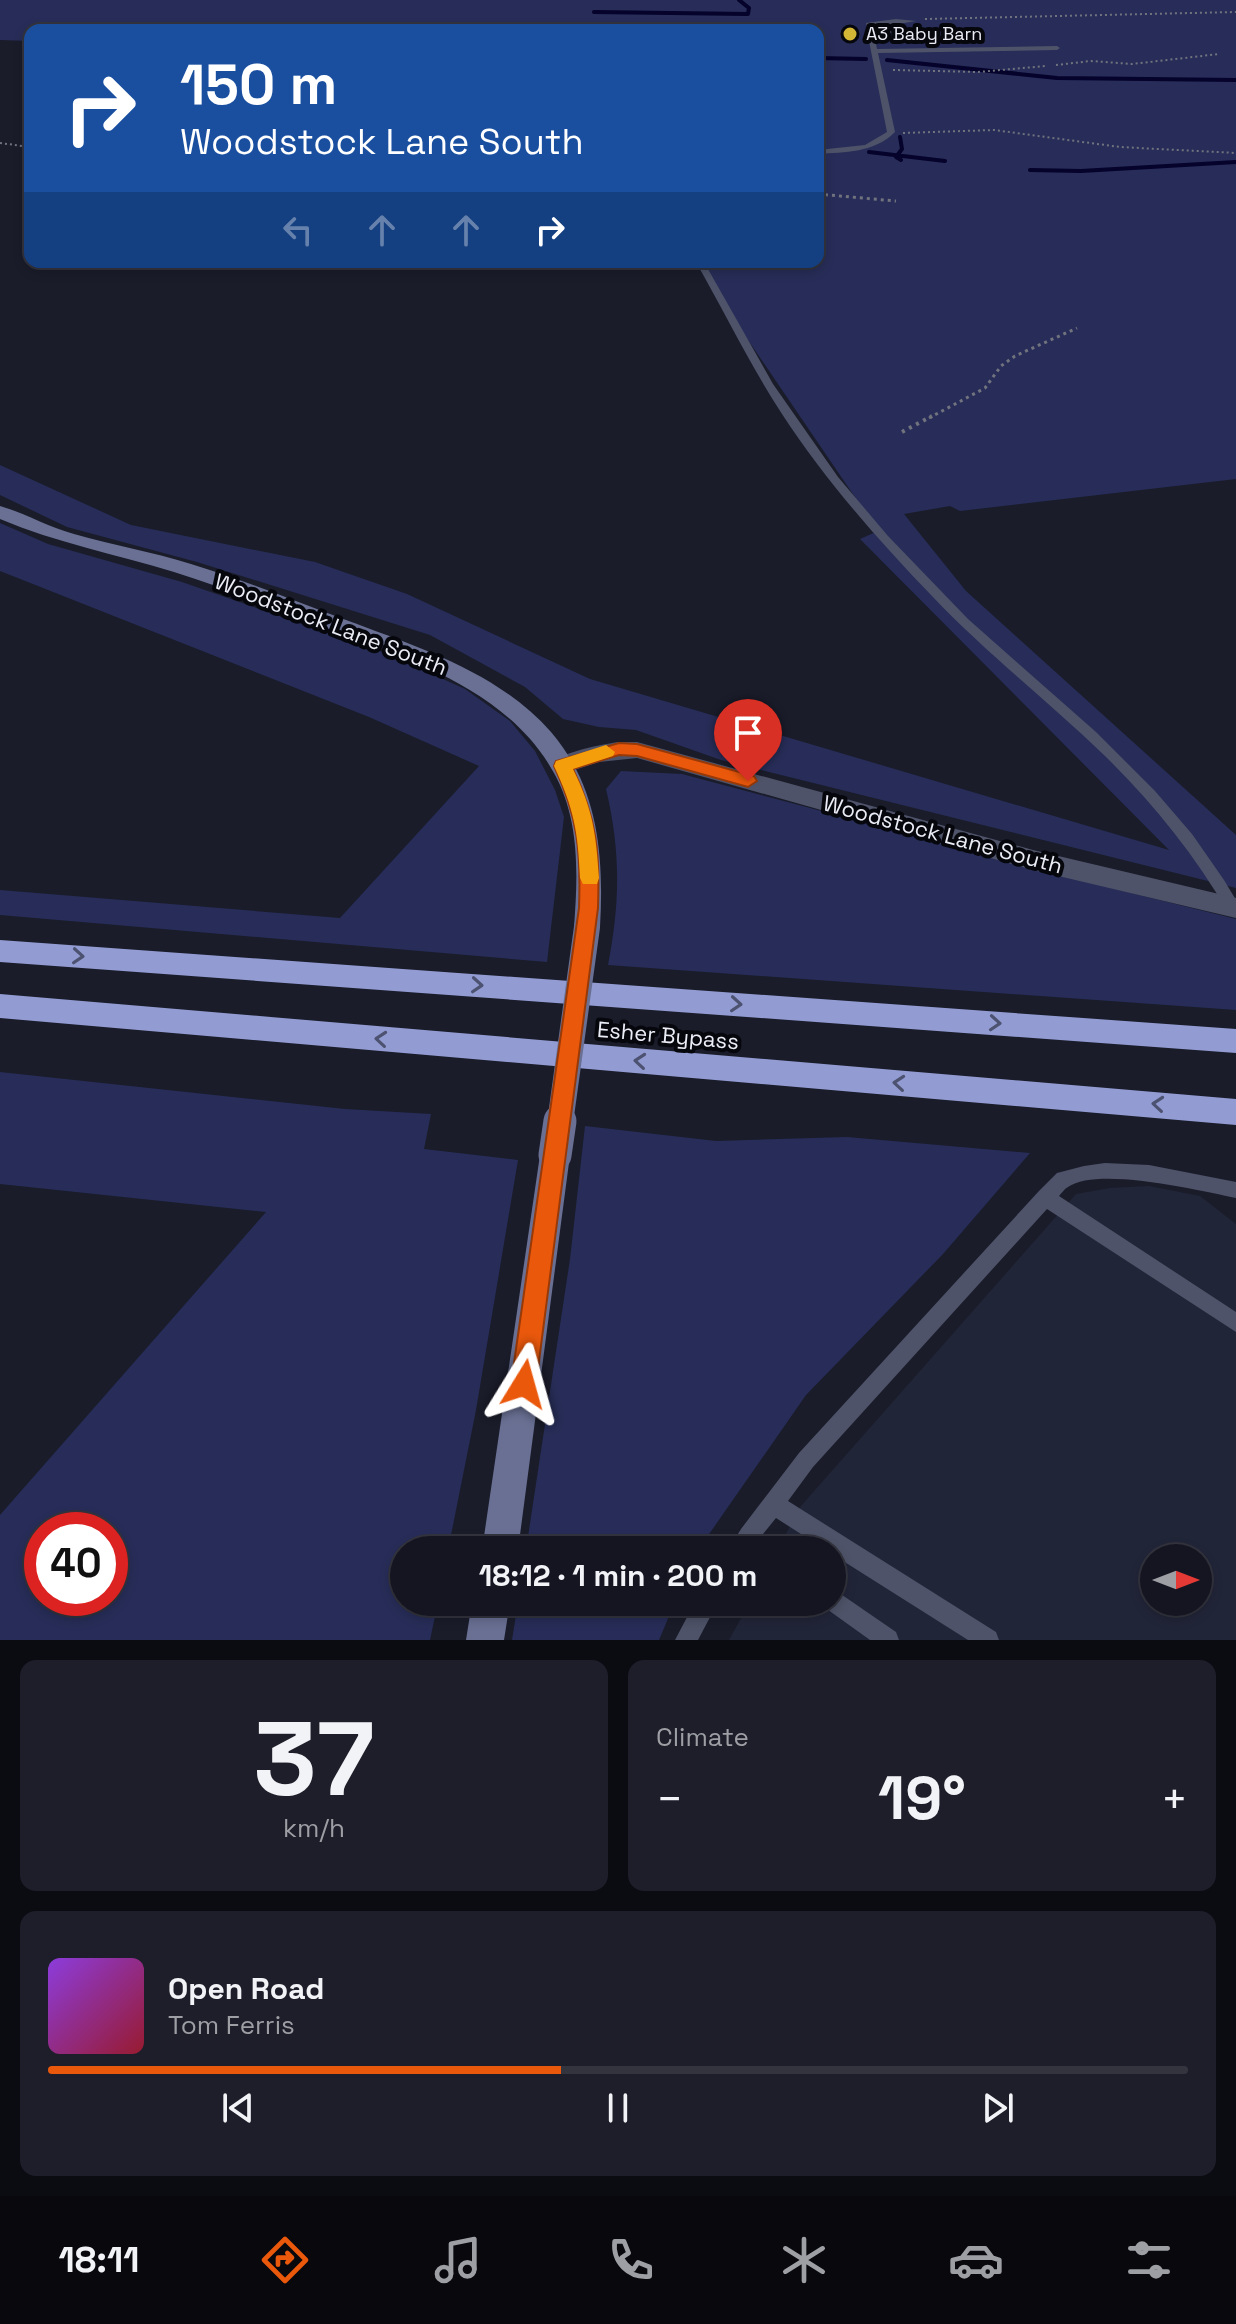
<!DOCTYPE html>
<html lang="en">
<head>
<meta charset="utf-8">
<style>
	body { margin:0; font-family:"Space Grotesk",sans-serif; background:#1d1e29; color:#f1f3f6; height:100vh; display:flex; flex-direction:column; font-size:30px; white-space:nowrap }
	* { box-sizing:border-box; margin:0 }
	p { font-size:26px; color:#9d9fa5 }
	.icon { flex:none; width:44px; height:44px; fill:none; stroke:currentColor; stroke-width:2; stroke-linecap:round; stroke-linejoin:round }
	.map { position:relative; height:1640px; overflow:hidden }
	.side { display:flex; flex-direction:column; gap:20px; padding:20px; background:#0b0c12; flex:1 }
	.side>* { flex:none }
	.banner { position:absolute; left:24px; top:24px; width:800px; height:244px; border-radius:16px; box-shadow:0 4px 12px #0003,0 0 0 2px #33343e; background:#1a4fa0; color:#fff; overflow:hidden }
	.needle { width:52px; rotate:90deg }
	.buttons { position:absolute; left:1140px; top:1544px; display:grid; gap:16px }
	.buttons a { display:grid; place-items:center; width:72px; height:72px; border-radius:50%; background:#141520; box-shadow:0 4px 12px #0003,0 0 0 2px #33343e; font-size:40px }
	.speed { position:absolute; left:24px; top:1512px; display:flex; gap:16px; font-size:40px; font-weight:700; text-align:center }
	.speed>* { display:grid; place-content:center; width:104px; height:104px; border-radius:50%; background:#141520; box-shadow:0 4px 12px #0003,0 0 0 2px #33343e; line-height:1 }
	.speed .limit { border:12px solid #d22; background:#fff; color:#111 }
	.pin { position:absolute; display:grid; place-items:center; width:68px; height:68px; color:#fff; margin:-82px -34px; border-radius:50% 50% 50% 0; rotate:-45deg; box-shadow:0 0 8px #0007 }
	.pin .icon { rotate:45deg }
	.me { position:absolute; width:88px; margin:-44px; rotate:8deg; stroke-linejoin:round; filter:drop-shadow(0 0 6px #0008) }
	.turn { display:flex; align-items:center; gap:28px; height:168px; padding:0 24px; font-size:36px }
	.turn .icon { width:104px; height:104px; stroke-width:2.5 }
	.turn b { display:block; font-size:56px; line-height:68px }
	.lanes { display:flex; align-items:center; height:76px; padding:0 24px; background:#0003; justify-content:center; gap:40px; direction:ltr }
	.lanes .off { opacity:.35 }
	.big { font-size:60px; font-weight:700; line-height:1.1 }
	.side .card { flex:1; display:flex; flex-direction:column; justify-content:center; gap:12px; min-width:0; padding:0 28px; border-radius:16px; background:#1d1e29 }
	.side .dial { align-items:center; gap:0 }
	.dial b { font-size:104px; line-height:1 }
	.song { display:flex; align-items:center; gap:24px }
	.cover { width:96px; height:96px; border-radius:12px; background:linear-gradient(135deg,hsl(270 70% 55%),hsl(350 70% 35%)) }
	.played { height:8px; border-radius:4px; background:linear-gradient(90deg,#ea580c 45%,#33343e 45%) }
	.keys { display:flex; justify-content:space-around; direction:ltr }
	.heat { display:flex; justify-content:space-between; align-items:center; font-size:44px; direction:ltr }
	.side .tiles { flex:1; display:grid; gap:20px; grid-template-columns:1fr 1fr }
	.card:last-child { grid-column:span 2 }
	.trip { position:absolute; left:390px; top:1536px; width:456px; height:80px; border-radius:40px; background:#141520; box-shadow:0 4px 12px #0003,0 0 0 2px #33343e; font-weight:700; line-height:80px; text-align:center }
	.menu { display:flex; height:128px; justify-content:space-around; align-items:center; background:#08080d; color:#9d9fa5 }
	.menu .icon { width:56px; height:56px }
	.menu .active { color:#ea580c }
	.menu b { font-size:36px; color:#f1f3f6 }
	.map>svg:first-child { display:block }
	.built { fill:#212538; fill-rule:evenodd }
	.green { fill:#272d58; fill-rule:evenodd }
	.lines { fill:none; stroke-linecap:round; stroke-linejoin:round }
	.stream { stroke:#05022b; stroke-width:4 }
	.path-far2 { stroke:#71737e; stroke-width:2; stroke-dasharray:2 3; stroke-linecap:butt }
	.path-far1 { stroke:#71737e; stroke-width:3; stroke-dasharray:3 4; stroke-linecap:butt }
	.path { stroke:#71737e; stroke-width:4; stroke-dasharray:3 5; stroke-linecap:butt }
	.lane { fill:#4e5369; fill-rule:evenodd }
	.street { fill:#4e5369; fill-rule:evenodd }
	.secondary { fill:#697093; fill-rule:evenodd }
	.highway { fill:#929cd3; fill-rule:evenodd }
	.secondary-bridge-far1 { stroke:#697093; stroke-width:26 }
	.secondary-bridge { stroke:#697093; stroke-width:33 }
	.oneway { stroke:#4c5270 }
	.route { fill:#ea580c; stroke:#983908; stroke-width:2 }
	.slow { fill:#f59e0b }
	.poi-dot { fill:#d3b635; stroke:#06070d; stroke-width:3 }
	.labels { text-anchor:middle; stroke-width:8; stroke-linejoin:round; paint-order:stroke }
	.far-poi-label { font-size:18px; fill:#ebedf6; stroke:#06070d; text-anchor:start }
	.street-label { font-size:22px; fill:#ebedf6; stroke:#06070d }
</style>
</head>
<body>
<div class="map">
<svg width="1236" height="1640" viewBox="0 0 1236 1640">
	<rect width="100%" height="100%" fill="#1a1c2a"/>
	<path class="built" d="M 1149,1186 L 1200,1196 L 1236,1224 L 1236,1640 L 729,1640 L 750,1602 L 832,1602 L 832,1550 L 777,1550 L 801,1506 L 1076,1194 L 1110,1188 ZM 1154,1558 L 1198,1558 L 1198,1602 L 1154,1602 Z"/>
	<path class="green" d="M 0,0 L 1236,0 L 1236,479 L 960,511 L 950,506 L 904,514 L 966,591 L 1236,835 L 1236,888 L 721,760 L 636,730 L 599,727 L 563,719 L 525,687 L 430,635 L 197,562 L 67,527 L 0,495 L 0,465 L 131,525 L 315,562 L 407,594 L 590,679 L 1169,850 L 860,539 L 878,531 L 695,262 L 818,262 L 818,30 L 30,30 L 30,41 L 0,40 Z
		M 0,523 L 48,544 L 182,582 L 388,654 L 465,689 L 510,721 L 535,751 L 555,790 L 564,817 L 547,962 L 0,915 L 0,890 L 340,918 L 479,766 L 369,717 L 0,571 Z
		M 621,771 L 682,774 L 1107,887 L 1236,919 L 1236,1010 L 608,965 C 620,903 621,852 606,789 Z
		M 0,1072 L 345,1109 L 431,1114 L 424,1149 L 518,1160 L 476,1410 L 448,1550 L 404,1550 L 404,1602 L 438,1602 L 430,1640 L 0,1640 L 0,1515 L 266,1212 L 0,1184 ZM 42,1530 L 110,1530 L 110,1598 L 42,1598 Z
		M 585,1126 L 716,1141 L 847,1137 L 1030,1153 L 943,1254 L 806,1395 L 698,1550 L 526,1550 L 570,1259 Z
		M 518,1602 L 675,1602 L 659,1640 L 512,1640 Z"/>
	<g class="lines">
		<path class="stream" d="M 594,12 L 748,14 L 749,8 L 739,0
			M 818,58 L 866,59
			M 887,60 L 1057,78 L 1236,80
			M 900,137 L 902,149 L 896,157 L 901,160
			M 869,152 L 945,161
			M 1030,170 L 1081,171 L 1236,162"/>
		<path class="path-far2" d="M 925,19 L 1236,12
			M 1056,65 L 1091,61 L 1132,64 L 1219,54
			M 893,70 L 978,72 L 1046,66
			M 903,133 L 994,130 L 1120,147 L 1236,153
			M 0,143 L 30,147"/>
		<path class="path-far1" d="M 818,194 L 896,201
			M 929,418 L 985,388 L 1001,366 L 1015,356 L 1077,328"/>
		<path class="path" d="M 902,432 L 932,416"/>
		<path class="lane" d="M 896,19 L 916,21 L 898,24 L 894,32 L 875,39 L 877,49 L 1057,46 L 1060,48 L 1057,50 L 878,53 L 895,132 C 874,153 845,152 818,154 L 818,150 L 865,145 L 887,132 L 869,41 L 867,39 L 869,37 L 866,23 ZM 892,24 L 889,30 L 875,35 L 872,25 Z
			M 696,262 L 704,262 L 773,384 L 838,477 L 888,536 L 968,619 L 1096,732 L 1155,791 L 1192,834 L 1224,880 L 1236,900 L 1236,913 L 1228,912 C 1194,854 1153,803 1105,756 C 1048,701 986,653 932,596 C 878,540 825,480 782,414 C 750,365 725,313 696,262 Z
			M 1105,1163 L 1149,1165 L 1236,1182 L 1236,1198 C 1201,1191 1098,1166 1068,1187 C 1064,1189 1062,1193 1059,1196 L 1236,1312 L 1236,1332 L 1047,1209 L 813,1467 L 788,1501 L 996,1632 L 999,1640 L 968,1640 L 832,1554 L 832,1550 L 826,1550 L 776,1518 L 763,1534 L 774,1543 L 778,1550 L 728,1550 L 741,1529 L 799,1453 L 1039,1191 L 1057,1173 L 1084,1166 Z
			M 832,1588 L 896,1632 L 899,1640 L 870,1640 L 824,1607 L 822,1602 L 832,1602 Z
			M 695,1602 L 718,1602 L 698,1640 L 675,1640 Z"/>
		<path class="street" d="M 618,742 L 637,742 L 1033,850 L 1236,898 L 1236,918 L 1033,870 L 637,758 L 599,762 L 562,774 L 554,772 L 550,766 C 558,752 601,745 618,742 Z"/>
		<path class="secondary" d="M 0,506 C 25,513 48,527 74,534 C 113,545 153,552 191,564 C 244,580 294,601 346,620 C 418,647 498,672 551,732 C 599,788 604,857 600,927 L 596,934 L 587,937 L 578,934 L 574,927 C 578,875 580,820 554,773 C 509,692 415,661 334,631 C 281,611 228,589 174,572 C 115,554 57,543 0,519 Z
			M 555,1141 L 565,1145 L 570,1155 L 518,1550 L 482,1550 L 540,1155 L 545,1145 Z
			M 472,1602 L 510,1602 L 504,1640 L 466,1640 Z"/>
		<path class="highway" d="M 0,940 L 1236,1029 L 1236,1053 L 0,962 Z
			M 0,994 L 1236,1099 L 1236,1125 L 0,1018 Z"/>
		<path class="secondary-bridge-far1" d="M 560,1123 L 587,927"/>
		<path class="secondary-bridge" d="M 555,1155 L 560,1121"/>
	</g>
	<defs><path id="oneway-chevron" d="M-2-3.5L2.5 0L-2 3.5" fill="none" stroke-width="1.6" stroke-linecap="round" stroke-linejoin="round" transform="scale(2)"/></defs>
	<g class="oneway">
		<use href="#oneway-chevron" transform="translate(78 956) rotate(4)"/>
		<use href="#oneway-chevron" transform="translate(477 985) rotate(4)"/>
		<use href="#oneway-chevron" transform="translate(736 1004) rotate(4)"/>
		<use href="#oneway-chevron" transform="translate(995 1023) rotate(4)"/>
		<use href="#oneway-chevron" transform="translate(381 1039) rotate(-175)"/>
		<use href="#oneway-chevron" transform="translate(640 1061) rotate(-175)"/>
		<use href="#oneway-chevron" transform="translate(899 1083) rotate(-175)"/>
		<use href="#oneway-chevron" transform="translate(1158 1104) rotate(-175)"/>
	</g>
	<path class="route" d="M 619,743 L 637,744 L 754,776 L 757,781 L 748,787 L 637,756 L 619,755 L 573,769 C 597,819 600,853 598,908 L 536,1384 L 533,1393 L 524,1397 L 515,1393 L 511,1384 L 579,908 C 581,851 578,817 554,766 L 556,761 Z"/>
	<path class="slow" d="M 606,745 L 615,752 L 613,756 L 573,769 C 593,810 596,833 599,878 L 597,884 L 583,884 L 580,878 C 578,831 574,809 554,766 L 556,761 Z"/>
	<circle class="poi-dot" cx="850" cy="34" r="8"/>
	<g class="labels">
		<g class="far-poi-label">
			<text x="866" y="40">A3 Baby Barn</text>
		</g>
		<g class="street-label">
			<text transform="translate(331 624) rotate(21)" y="8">Woodstock Lane South</text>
			<text transform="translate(943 834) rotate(15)" y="8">Woodstock Lane South</text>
			<text transform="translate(668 1035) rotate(5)" y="8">Esher Bypass</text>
		</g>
	</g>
</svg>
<div class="buttons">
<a><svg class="needle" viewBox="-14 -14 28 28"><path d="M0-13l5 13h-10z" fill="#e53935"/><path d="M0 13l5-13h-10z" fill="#9d9fa5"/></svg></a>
</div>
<div class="speed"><div class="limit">40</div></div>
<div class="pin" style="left:748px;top:781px;background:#d93025"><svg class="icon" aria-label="arrive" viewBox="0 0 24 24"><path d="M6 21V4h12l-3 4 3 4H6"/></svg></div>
<svg class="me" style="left:524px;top:1384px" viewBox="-20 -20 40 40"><path d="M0-17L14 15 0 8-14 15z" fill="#ea580c" stroke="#fff" stroke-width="4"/></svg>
<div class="trip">18:12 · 1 min · 200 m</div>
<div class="banner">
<div class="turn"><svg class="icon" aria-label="right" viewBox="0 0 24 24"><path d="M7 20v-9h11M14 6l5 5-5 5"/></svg><div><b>150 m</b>Woodstock Lane South</div></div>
<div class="lanes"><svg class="icon off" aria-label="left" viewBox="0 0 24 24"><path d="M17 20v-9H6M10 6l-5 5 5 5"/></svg><svg class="icon off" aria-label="ahead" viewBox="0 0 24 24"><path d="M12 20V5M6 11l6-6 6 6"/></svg><svg class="icon off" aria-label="ahead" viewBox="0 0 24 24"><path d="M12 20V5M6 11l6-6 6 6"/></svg><svg class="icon" aria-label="right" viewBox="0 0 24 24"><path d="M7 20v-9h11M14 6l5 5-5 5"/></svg></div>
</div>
</div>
<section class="side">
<div class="tiles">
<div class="card dial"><b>37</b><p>km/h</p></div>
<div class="card"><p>Climate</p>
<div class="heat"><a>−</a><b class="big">19°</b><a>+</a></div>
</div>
<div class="card">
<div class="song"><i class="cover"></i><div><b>Open Road</b><p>Tom Ferris</p></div></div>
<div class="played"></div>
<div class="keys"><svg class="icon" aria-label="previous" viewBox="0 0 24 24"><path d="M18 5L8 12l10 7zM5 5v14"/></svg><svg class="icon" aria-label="pause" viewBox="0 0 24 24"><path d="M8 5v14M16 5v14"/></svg><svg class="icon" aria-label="next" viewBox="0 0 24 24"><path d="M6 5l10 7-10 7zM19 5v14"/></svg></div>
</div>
</div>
</section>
<nav class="menu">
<b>18:11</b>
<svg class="icon active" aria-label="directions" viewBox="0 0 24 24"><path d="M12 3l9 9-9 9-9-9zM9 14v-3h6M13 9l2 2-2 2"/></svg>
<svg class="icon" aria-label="music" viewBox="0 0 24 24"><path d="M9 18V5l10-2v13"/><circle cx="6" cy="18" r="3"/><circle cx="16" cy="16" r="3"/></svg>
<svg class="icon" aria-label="phone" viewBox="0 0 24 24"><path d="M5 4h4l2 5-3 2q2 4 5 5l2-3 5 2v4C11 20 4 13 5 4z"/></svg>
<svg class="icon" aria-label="climate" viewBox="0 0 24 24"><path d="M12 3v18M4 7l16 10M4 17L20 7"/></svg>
<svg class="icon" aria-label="car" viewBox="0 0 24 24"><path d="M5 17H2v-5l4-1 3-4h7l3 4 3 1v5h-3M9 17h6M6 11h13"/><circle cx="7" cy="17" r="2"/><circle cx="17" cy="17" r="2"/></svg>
<svg class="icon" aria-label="filters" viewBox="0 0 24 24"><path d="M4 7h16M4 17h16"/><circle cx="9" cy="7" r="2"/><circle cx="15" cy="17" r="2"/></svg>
</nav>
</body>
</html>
